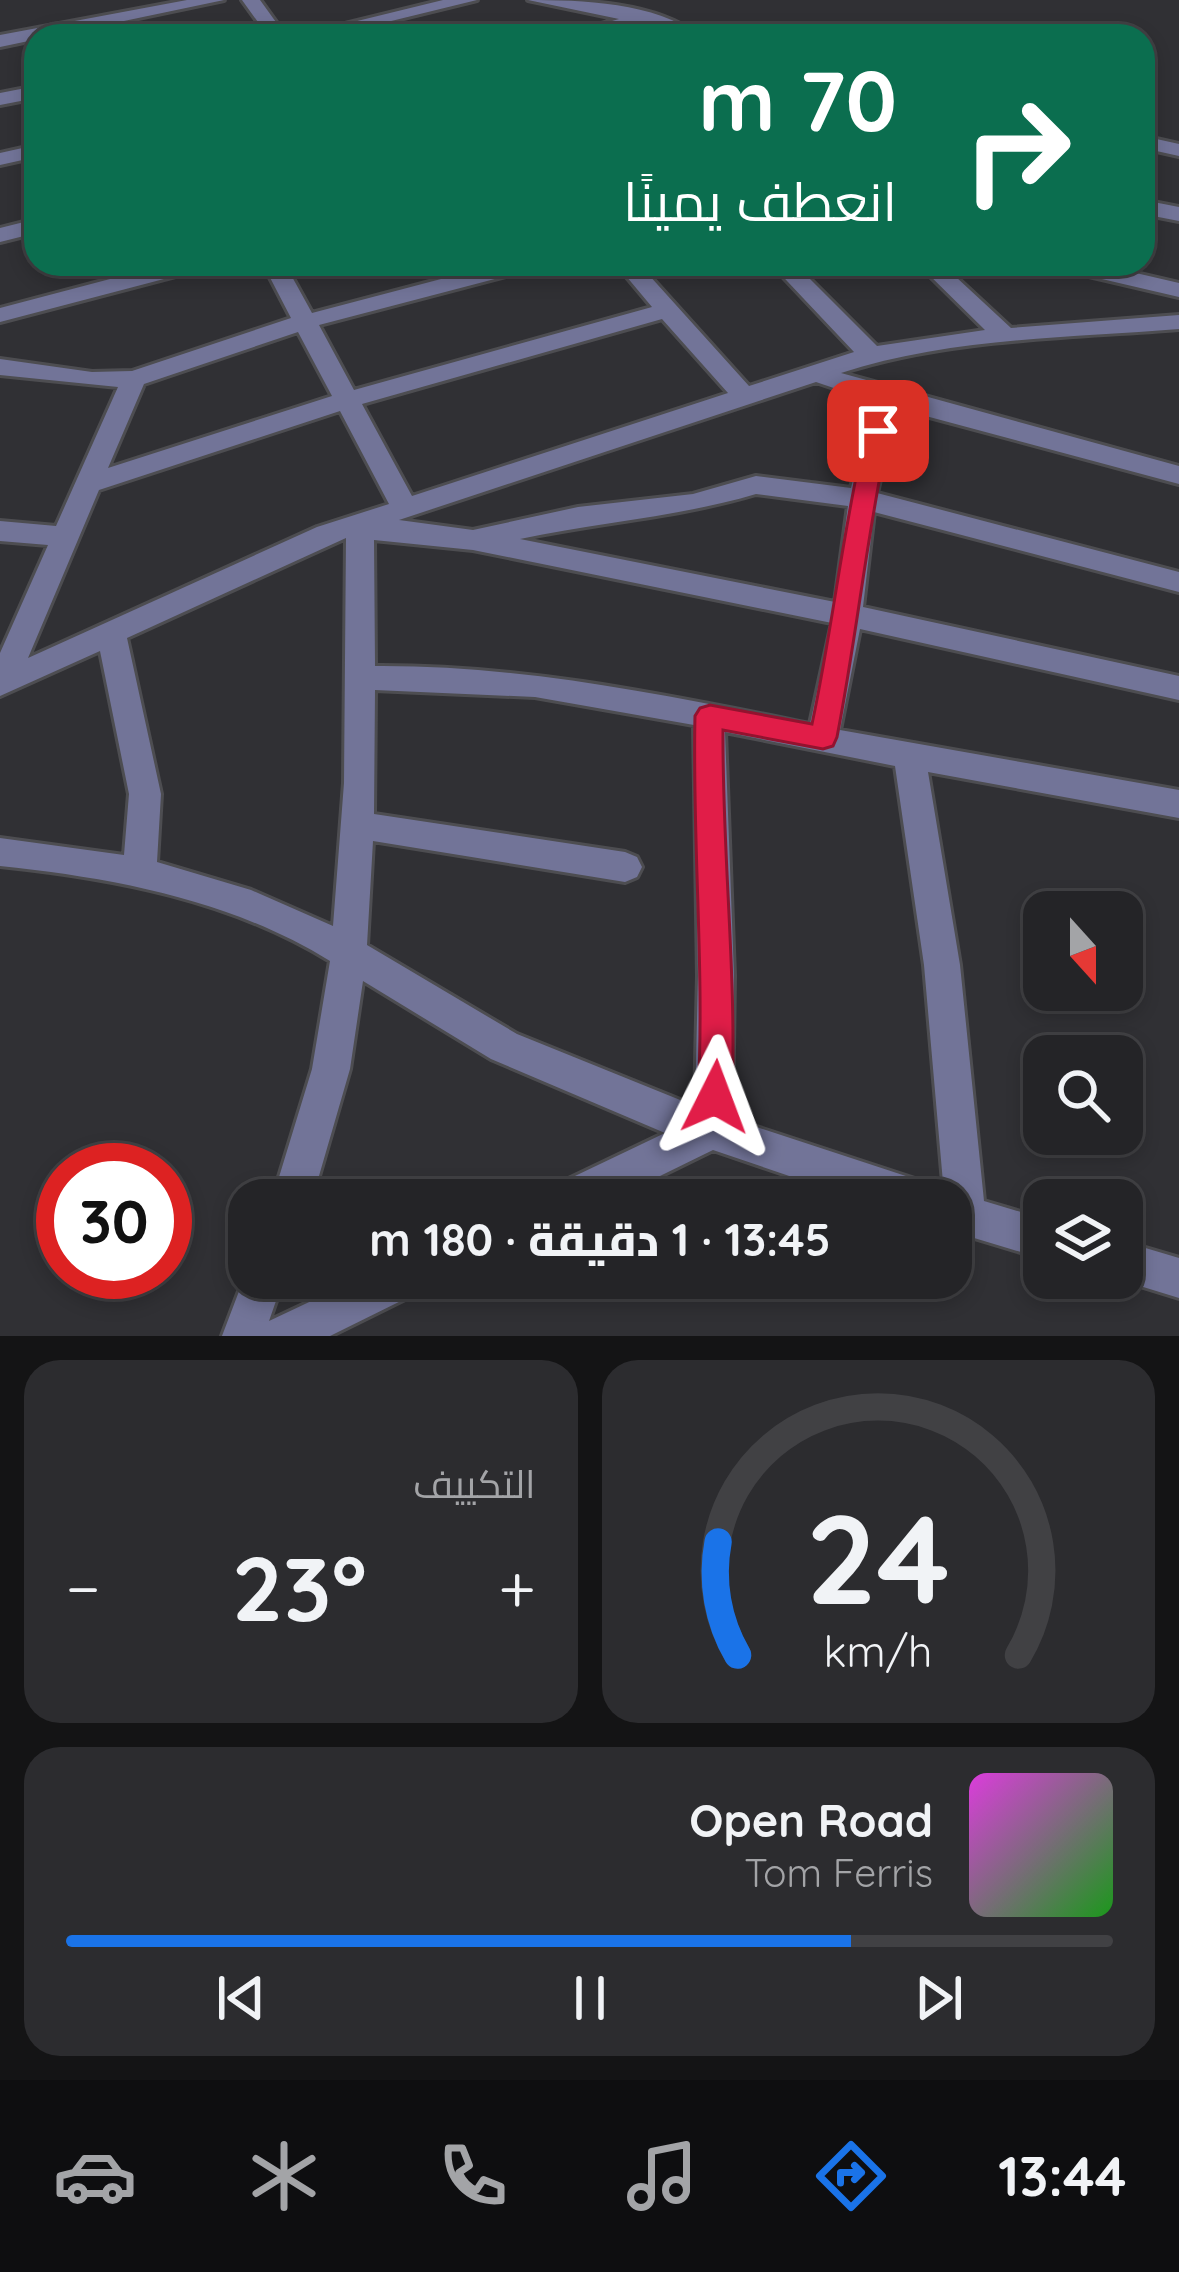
<!DOCTYPE html>
<html lang="ar">
<head>
<meta charset="utf-8">
<style>
	body { margin:0; font-family:Quicksand,Cairo,sans-serif; background:#2c2c2f; color:#f1f3f6; direction:rtl; height:100vh; display:flex; flex-direction:column; font-size:45px; white-space:nowrap }
	* { box-sizing:border-box; margin:0 }
	p { font-size:39px; color:#a3a4a7 }
	.icon { flex:none; width:66px; height:66px; fill:none; stroke:currentColor; stroke-width:2; stroke-linecap:round; stroke-linejoin:round }
	.map { position:relative; height:1336px; overflow:hidden; direction:ltr }
	.panel { display:flex; flex-direction:column; gap:24px; padding:24px; background:#141415; flex:1 }
	.panel>* { flex:none }
	.guide { position:absolute; left:24px; top:24px; width:1131px; height:252px; border-radius:36px; box-shadow:0 6px 18px #0003,0 0 0 3px #414144; direction:rtl; background:#0b6e4f; color:#fff; overflow:hidden }
	.needle { width:78px; rotate:159deg }
	.controls { position:absolute; left:1023px; top:891px; display:grid; gap:24px }
	.controls a { display:grid; place-items:center; width:120px; height:120px; border-radius:24px; background:#242427; box-shadow:0 6px 18px #0003,0 0 0 3px #414144; font-size:60px }
	.speed { position:absolute; left:36px; top:1143px; display:flex; gap:24px; font-size:60px; font-weight:700; text-align:center }
	.speed>* { display:grid; place-content:center; width:156px; height:156px; border-radius:50%; background:#242427; box-shadow:0 6px 18px #0003,0 0 0 3px #414144; line-height:1 }
	.speed .limit { border:18px solid #d22; background:#fff; color:#111 }
	.pin { position:absolute; display:grid; place-items:center; width:102px; height:102px; color:#fff; margin:-51px; border-radius:24px; box-shadow:0 6px 18px #0006 }
	.me { position:absolute; width:132px; margin:-66px; rotate:3deg; stroke-linejoin:round; filter:drop-shadow(0 0 9px #0008) }
	.turn { display:flex; align-items:center; gap:42px; height:252px; padding:0 60px; font-size:54px }
	.turn .icon { width:156px; height:156px; stroke-width:2.5 }
	.turn b { display:block; font-size:84px; line-height:102px }
	.big { font-size:90px; font-weight:800; line-height:1.1 }
	.panel .tile { flex:1; display:flex; flex-direction:column; justify-content:center; gap:18px; min-width:0; padding:0 42px; border-radius:36px; background:#2c2c2f }
	.panel .dial { align-items:center; gap:0 }
	.dial svg { height:312px; overflow:visible; fill:none; stroke:#414144; stroke-width:7; stroke-linecap:round; text-anchor:middle }
	.dial text { fill:#f1f3f6; stroke:none }
	.song { display:flex; align-items:center; gap:36px }
	.cover { width:144px; height:144px; border-radius:18px; background:linear-gradient(135deg,hsl(300 70% 55%),hsl(120 70% 35%)) }
	.played { height:12px; border-radius:6px; background:linear-gradient(90deg,#1a73e8 75%,#414144 75%) }
	.keys { display:flex; justify-content:space-around; direction:ltr }
	.heat { display:flex; justify-content:space-between; align-items:center; font-size:66px; direction:ltr }
	.panel .tiles { flex:1; display:grid; gap:24px; grid-template-columns:1fr 1fr }
	.tile:last-child { grid-column:span 2 }
	.trip { position:absolute; left:228px; top:1179px; width:744px; height:120px; border-radius:36px; background:#242427; box-shadow:0 6px 18px #0003,0 0 0 3px #414144; font-weight:800; line-height:120px; text-align:center; direction:rtl }
	.dock { display:flex; height:192px; justify-content:space-around; align-items:center; background:#0e0e10; color:#a3a4a7 }
	.dock .icon { width:84px; height:84px }
	.dock .active { color:#1a73e8 }
	.dock b { font-size:54px; color:#f1f3f6 }
	.map>svg:first-child { display:block }
	.lines { fill:none; stroke-linecap:round; stroke-linejoin:round }
	.minor-casing { stroke:#4d4d51; stroke-width:6 }
	.minor { fill:#727498; fill-rule:evenodd }
	.route { fill:#e11d48; stroke:#92132f; stroke-width:3 }
</style>
</head>
<body>
<div class="map">
<svg width="1179" height="1336" viewBox="0 0 1179 1336">
	<rect width="100%" height="100%" fill="#303034"/>
	<g class="lines">
		<g class="minor-casing">
			<path id="minor" d="M 187,0 L 224,0 L 0,47 L 0,35 Z
				M 242,0 L 260,0 L 286,36 L 268,36 Z
				M 443,0 L 477,0 L 330,36 L 296,36 Z
				M 528,0 C 581,0 656,2 699,36 L 674,36 L 641,23 L 593,36 L 560,36 L 619,19 Z
				M 36,86 L 36,98 L 0,105 L 0,93 Z
				M 1143,136 L 1179,144 L 1179,156 L 1143,148 Z
				M 36,145 L 36,157 L 0,165 L 0,153 Z
				M 1143,200 L 1179,207 L 1179,221 L 1143,214 Z
				M 36,219 L 36,233 L 0,242 L 0,228 Z
				M 167,264 L 205,264 L 202,269 L 0,322 L 0,308 Z
				M 263,264 L 285,264 L 312,313 L 498,264 L 536,264 L 533,269 L 319,325 L 354,390 L 652,307 L 616,264 L 639,264 L 749,386 L 854,352 L 771,264 L 795,264 L 877,346 L 985,330 L 918,264 L 942,264 L 1011,328 L 1179,315 L 1179,329 C 1067,338 948,338 841,373 L 1179,466 L 1179,484 L 896,408 L 877,493 L 1179,572 L 1179,592 L 874,512 L 863,607 L 1179,676 L 1179,700 L 860,629 L 840,730 L 1179,790 L 1179,818 L 928,772 L 960,965 L 984,1201 L 1044,1219 L 1044,1259 L 951,1231 L 951,1200 L 860,1200 L 713,1150 L 611,1200 L 548,1200 L 554,1186 L 665,1133 L 491,1059 L 363,981 L 350,1069 L 312,1200 L 272,1200 L 312,1069 L 330,961 C 231,900 115,878 0,866 L 0,838 L 124,855 L 129,794 L 100,651 L 0,696 L 0,653 L 48,545 L 0,541 L 0,521 L 56,526 L 118,387 L 0,375 L 0,359 L 92,372 L 132,371 L 291,318 ZM 662,319 L 728,393 L 412,496 L 362,404 ZM 298,332 L 332,396 L 108,468 L 144,384 ZM 816,382 L 872,401 L 851,488 L 756,476 L 693,494 L 578,507 L 473,530 L 399,520 ZM 340,411 L 389,504 L 317,527 L 28,658 L 99,490 ZM 756,494 L 848,506 L 835,602 L 520,539 C 599,522 679,517 756,494 ZM 346,538 L 344,783 L 333,926 L 251,890 L 157,862 L 161,794 L 127,638 ZM 374,540 L 473,550 L 832,623 L 810,724 C 665,695 524,665 375,666 ZM 375,690 L 535,697 L 694,725 L 698,976 L 695,1106 L 517,1034 L 367,945 L 373,841 L 625,882 L 637,877 L 642,867 L 637,857 L 625,852 L 374,814 ZM 725,732 L 895,766 L 924,965 L 944,1194 L 937,1197 L 932,1186 L 918,1180 L 732,1119 L 734,976 Z
				M 1056,264 L 1097,264 L 1179,283 L 1179,297 L 1059,269 Z
				M 1122,1241 L 1179,1258 L 1179,1298 L 1114,1278 L 1122,1278 Z
				M 249,1265 L 249,1278 L 284,1278 L 269,1321 L 360,1278 L 425,1278 L 419,1292 L 330,1336 L 222,1336 Z"/>
		</g>
		<use href="#minor" class="minor"/>
	</g>
	<path class="route" d="M 878,423 L 889,431 C 867,532 857,635 837,737 L 833,746 L 823,749 L 723,730 C 722,853 737,975 732,1097 L 727,1109 L 715,1114 L 703,1109 L 698,1097 C 705,970 692,843 695,716 L 700,708 L 710,705 L 812,724 C 833,626 843,527 866,431 Z"/>
</svg>
<div class="controls">
<a><svg class="needle" viewBox="-14 -14 28 28"><path d="M0-13l5 13h-10z" fill="#e53935"/><path d="M0 13l5-13h-10z" fill="#a3a4a7"/></svg></a>
<a><svg class="icon" aria-label="search" viewBox="0 0 24 24"><circle cx="10" cy="10" r="6"/><path d="M15 15l6 6"/></svg></a>
<a><svg class="icon" aria-label="layers" viewBox="0 0 24 24"><path d="M12 4l9 5-9 5-9-5zM3 14l9 5 9-5"/></svg></a>
</div>
<div class="speed"><div class="limit">30</div></div>
<div class="pin" style="left:878px;top:431px;background:#d93025"><svg class="icon" aria-label="arrive" viewBox="0 0 24 24"><path d="M6 21V4h12l-3 4 3 4H6"/></svg></div>
<svg class="me" style="left:715px;top:1097px" viewBox="-20 -20 40 40"><path d="M0-17L14 15 0 8-14 15z" fill="#e11d48" stroke="#fff" stroke-width="4"/></svg>
<div class="trip">13:45 · 1 دقيقة · 180 m</div>
<div class="guide">
<div class="turn"><svg class="icon" aria-label="right" viewBox="0 0 24 24"><path d="M7 20v-9h11M14 6l5 5-5 5"/></svg><div><b>70 m</b>انعطف يمينًا</div></div>
</div>
</div>
<section class="panel">
<div class="tiles">
<div class="tile dial"><svg viewBox="0 0 100 80">
<path d="M14 69A42 42 0 1 1 86 69"/>
<path d="M14 69A42 42 0 0 1 9 40" stroke="#1a73e8"/>
<text x="50" y="56" font-size="32" font-weight="700">24</text>
<text x="50" y="72" font-size="11">km/h</text>
</svg></div>
<div class="tile"><p>التكييف</p>
<div class="heat"><a>−</a><b class="big">23°</b><a>+</a></div>
</div>
<div class="tile">
<div class="song"><i class="cover"></i><div><b>Open Road</b><p>Tom Ferris</p></div></div>
<div class="played"></div>
<div class="keys"><svg class="icon" aria-label="previous" viewBox="0 0 24 24"><path d="M18 5L8 12l10 7zM5 5v14"/></svg><svg class="icon" aria-label="pause" viewBox="0 0 24 24"><path d="M8 5v14M16 5v14"/></svg><svg class="icon" aria-label="next" viewBox="0 0 24 24"><path d="M6 5l10 7-10 7zM19 5v14"/></svg></div>
</div>
</div>
</section>
<nav class="dock">
<b>13:44</b>
<svg class="icon active" aria-label="directions" viewBox="0 0 24 24"><path d="M12 3l9 9-9 9-9-9zM9 14v-3h6M13 9l2 2-2 2"/></svg>
<svg class="icon" aria-label="music" viewBox="0 0 24 24"><path d="M9 18V5l10-2v13"/><circle cx="6" cy="18" r="3"/><circle cx="16" cy="16" r="3"/></svg>
<svg class="icon" aria-label="phone" viewBox="0 0 24 24"><path d="M5 4h4l2 5-3 2q2 4 5 5l2-3 5 2v4C11 20 4 13 5 4z"/></svg>
<svg class="icon" aria-label="climate" viewBox="0 0 24 24"><path d="M12 3v18M4 7l16 10M4 17L20 7"/></svg>
<svg class="icon" aria-label="car" viewBox="0 0 24 24"><path d="M5 17H2v-5l4-1 3-4h7l3 4 3 1v5h-3M9 17h6M6 11h13"/><circle cx="7" cy="17" r="2"/><circle cx="17" cy="17" r="2"/></svg>
</nav>
</body>
</html>
